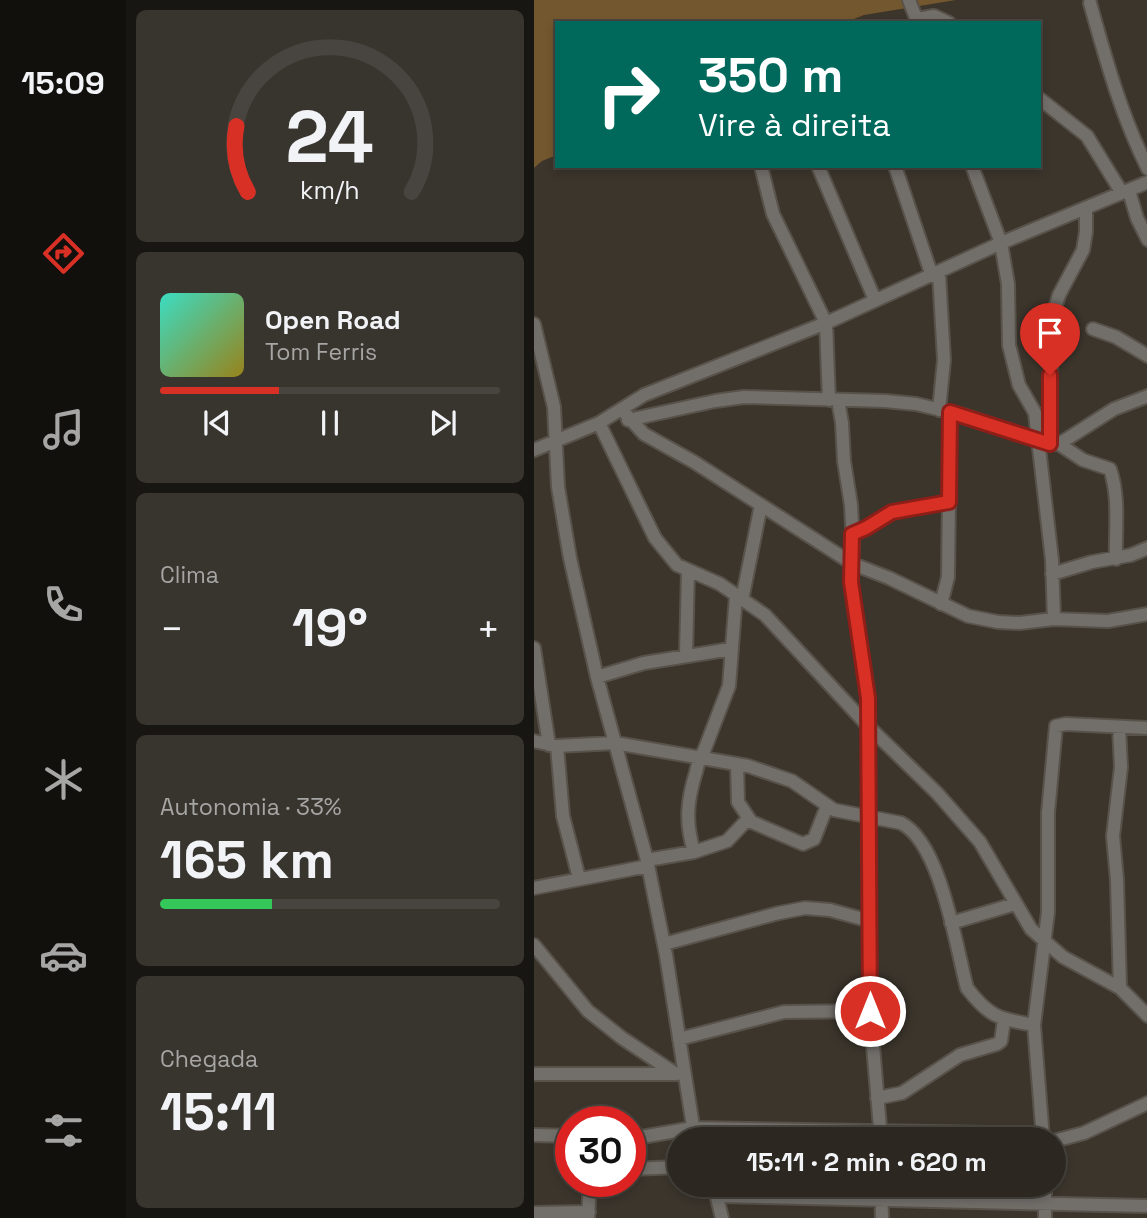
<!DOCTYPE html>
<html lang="pt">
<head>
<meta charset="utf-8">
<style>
	body { margin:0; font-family:"Space Grotesk",sans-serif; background:#38342e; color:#f1f3f6; height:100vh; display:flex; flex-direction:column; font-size:26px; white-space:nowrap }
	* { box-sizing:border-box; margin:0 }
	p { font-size:23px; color:#a6a6a5 }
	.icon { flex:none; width:38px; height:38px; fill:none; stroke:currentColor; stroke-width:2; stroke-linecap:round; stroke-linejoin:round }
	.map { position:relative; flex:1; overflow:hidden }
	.sheet { display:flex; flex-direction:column; gap:10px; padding:10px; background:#181612; width:408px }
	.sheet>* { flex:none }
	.guide { position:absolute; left:21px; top:21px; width:486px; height:147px; border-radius:0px; box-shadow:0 4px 10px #0003,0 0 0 2px #48443f; background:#00695c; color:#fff; overflow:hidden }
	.speed { position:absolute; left:21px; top:1106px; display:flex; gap:14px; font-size:35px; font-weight:700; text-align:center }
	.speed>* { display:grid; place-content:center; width:91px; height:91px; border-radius:50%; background:#2c2821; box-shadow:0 4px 10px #0003,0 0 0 2px #48443f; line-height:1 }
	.speed .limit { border:10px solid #d22; background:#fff; color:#111 }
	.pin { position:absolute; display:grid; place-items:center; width:60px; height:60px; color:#fff; margin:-72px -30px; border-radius:50% 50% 50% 0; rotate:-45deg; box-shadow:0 0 7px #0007 }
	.pin .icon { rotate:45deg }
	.me { position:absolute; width:77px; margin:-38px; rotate:0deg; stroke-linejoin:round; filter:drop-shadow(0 0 5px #0008) }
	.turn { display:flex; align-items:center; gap:24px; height:147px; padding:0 28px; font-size:32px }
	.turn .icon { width:91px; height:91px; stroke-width:2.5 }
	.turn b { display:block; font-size:49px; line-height:60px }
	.big { font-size:52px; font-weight:600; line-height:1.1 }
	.sheet .card { flex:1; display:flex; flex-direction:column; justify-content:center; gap:10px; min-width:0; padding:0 24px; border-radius:10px; background:#38342e }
	.sheet .dial { align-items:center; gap:0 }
	.dial svg { height:182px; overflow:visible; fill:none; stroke:#48443f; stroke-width:7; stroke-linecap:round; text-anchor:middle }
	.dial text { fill:#f1f3f6; stroke:none }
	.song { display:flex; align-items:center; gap:21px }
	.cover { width:84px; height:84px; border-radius:10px; background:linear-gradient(135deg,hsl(170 70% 55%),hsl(50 70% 35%)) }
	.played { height:7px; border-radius:4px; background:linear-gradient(90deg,#d93025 35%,#48443f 35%) }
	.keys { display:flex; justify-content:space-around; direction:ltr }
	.heat { display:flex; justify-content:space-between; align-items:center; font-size:38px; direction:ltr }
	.charge { height:10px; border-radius:5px; background:linear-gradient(90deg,#34c759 33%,#48443f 0) }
	.trip { position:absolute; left:133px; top:1127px; width:399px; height:70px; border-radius:35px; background:#2c2821; box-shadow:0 4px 10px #0003,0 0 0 2px #48443f; font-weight:600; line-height:70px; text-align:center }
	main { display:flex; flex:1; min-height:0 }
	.dock { display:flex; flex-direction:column; width:126px; justify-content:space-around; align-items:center; background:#12100d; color:#a6a6a5 }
	.dock .icon { width:49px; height:49px }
	.dock .selected { color:#d93025 }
	.dock b { font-size:32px; color:#f1f3f6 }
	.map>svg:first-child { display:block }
	.green { fill:#73572e }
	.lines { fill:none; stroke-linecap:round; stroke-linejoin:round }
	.minor-casing { stroke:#58524a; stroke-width:16 }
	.minor { stroke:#726f6b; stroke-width:12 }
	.route-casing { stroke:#8d1f18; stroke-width:18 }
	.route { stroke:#d93025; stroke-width:12 }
</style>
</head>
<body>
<main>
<nav class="dock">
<b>15:09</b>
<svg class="icon selected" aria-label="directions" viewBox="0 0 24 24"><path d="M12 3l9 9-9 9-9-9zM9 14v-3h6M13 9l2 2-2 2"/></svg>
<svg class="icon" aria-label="music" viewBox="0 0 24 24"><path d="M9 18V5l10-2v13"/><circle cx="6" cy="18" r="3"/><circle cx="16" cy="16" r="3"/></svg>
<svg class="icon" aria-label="phone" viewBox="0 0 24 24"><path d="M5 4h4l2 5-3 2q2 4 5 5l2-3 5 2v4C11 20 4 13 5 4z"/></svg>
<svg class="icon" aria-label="climate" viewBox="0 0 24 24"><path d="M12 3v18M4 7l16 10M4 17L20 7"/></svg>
<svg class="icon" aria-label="car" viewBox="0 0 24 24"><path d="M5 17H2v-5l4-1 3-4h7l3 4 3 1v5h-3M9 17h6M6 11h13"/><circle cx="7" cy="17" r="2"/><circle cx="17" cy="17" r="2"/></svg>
<svg class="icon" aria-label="filters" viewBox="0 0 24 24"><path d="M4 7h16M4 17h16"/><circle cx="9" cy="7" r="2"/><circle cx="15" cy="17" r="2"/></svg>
</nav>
<section class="sheet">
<div class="card dial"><svg viewBox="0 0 100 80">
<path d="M14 69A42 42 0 1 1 86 69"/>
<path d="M14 69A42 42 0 0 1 9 40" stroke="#d93025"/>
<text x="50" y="56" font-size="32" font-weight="700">24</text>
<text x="50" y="72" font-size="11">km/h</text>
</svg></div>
<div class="card">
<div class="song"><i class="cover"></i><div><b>Open Road</b><p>Tom Ferris</p></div></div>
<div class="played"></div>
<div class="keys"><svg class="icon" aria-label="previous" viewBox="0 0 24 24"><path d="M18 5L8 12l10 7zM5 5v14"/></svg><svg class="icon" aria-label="pause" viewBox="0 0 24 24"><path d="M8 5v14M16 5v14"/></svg><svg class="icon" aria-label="next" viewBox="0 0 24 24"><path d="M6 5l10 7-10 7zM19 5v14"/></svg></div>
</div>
<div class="card"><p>Clima</p>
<div class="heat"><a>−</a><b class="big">19°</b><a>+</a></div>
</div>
<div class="card"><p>Autonomia · 33%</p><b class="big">165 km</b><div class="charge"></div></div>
<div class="card"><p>Chegada</p><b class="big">15:11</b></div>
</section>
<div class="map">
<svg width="614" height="1218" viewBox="0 0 614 1218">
	<rect width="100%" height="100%" fill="#3b352c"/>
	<path class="green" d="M 0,0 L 422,0 L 330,15 L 310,23 L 23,23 L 23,155 L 8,161 L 0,168 Z"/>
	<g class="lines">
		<g class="minor-casing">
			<path id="minor" d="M 375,0 L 384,23
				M 556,3 C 572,60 587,115 614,169
				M 383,19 L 400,16 L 415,23
				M 506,99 L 553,136 L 588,193
				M 227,166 L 239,214 L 292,323 L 295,400
				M 284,166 L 341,300
				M 361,166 L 398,276
				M 438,166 L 467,243 L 474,284 L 475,345 L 485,385 L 501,413 L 518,560 L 520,619
				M 595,191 L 603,218 L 614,240
				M 405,273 L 410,360 L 405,410
				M 0,324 L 20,407 L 24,487 L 36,558 L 63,677 L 113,860 L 132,955 L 161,1139
				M 559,329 L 582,337 L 614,356
				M 304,400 L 308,423 L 310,461 L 317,505 L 319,544 L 317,582 L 334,698 L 336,1011 L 347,1139
				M 88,410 L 110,434 L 160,462 L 319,564 L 355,578 L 434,616 L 464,622 L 486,623 L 520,619 L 574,621 L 614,614
				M 94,420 L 181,401 L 210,397 L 351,401 L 382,404 L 429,415 L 516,444 L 525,444 L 580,409 L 614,396
				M 65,423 L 121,538 L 143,565 L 186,584 L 231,615 L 335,727 L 403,793 L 446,842 L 497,929 L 529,957 L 586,988 L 614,1016
				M 516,444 L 517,321 L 525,295 L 549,250 L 552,232 L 552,209
				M 525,444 L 549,460 L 576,469 C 586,498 581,529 582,559
				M 0,450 L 65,423 L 110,395 L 292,323 L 467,243 L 614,182
				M 318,534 L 332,528 L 358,512 L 415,502
				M 518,574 L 558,562 L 597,555 L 614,548
				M 208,600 L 227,505
				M 407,604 L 414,577 L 416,412
				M 0,648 L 15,745
				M 152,655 L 154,571
				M 63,677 L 110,663 L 197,649
				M 585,727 L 587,767 L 579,836 L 583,880 L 586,988
				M 0,741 L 23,746 L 81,743 L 214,766 L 258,781 L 300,810 L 367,823 C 407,843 422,947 433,988 C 455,1017 465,1019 500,1025
				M 23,746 L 29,816 L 45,878
				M 203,764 L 204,802 L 216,820
				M 160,852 C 151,822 153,801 162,772 C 164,764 165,757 170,751 L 195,686 L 202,596
				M 113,860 L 160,852 L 193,841 L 213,820 L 269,844 L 280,839 L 293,806
				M 0,888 L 114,866
				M 417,923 L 481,904
				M 130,944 L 245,913 L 271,908 L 296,910 L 336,921
				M 0,945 L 54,1011 L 88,1038 L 142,1074
				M 145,1039 L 250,1012 L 336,1011
				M 0,1074 L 143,1074
				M 343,1098 L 368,1093 L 426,1055 L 463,1044 L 467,1041 L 470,1020
				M 0,1135 L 37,1136
				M 96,1139 L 159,1128 L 508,1134
				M 509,1139 L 500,1025 L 514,912 L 514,813 L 522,726 L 532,724 L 614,728
				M 520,1141 L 550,1133 L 614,1103
				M 96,1169 L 145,1167
				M 180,1185 L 188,1218
				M 347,1185 L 348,1218
				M 511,1185 L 511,1218
				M 183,1196 L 614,1206
				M 0,1213 L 55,1212
				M 54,1218 L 56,1181"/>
		</g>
		<use href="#minor" class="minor"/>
	</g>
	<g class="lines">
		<g class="route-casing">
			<path id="route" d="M 336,1011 L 334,698 L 317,582 L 318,534 L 332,528 L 358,512 L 415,502 L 416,412 L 516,444 L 516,375"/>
		</g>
		<use href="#route" class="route"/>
	</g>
</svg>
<div class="speed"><div class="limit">30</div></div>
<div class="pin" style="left:516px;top:375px;background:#d93025"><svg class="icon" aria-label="arrive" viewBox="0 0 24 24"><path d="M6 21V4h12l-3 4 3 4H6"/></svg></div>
<svg class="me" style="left:336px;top:1011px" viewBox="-20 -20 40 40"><circle r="17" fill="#d93025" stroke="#fff" stroke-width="3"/><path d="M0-11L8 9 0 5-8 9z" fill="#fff"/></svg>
<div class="trip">15:11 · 2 min · 620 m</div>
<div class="guide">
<div class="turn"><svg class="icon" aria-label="right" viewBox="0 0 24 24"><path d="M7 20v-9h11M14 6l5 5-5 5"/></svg><div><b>350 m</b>Vire à direita</div></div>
</div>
</div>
</main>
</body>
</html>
